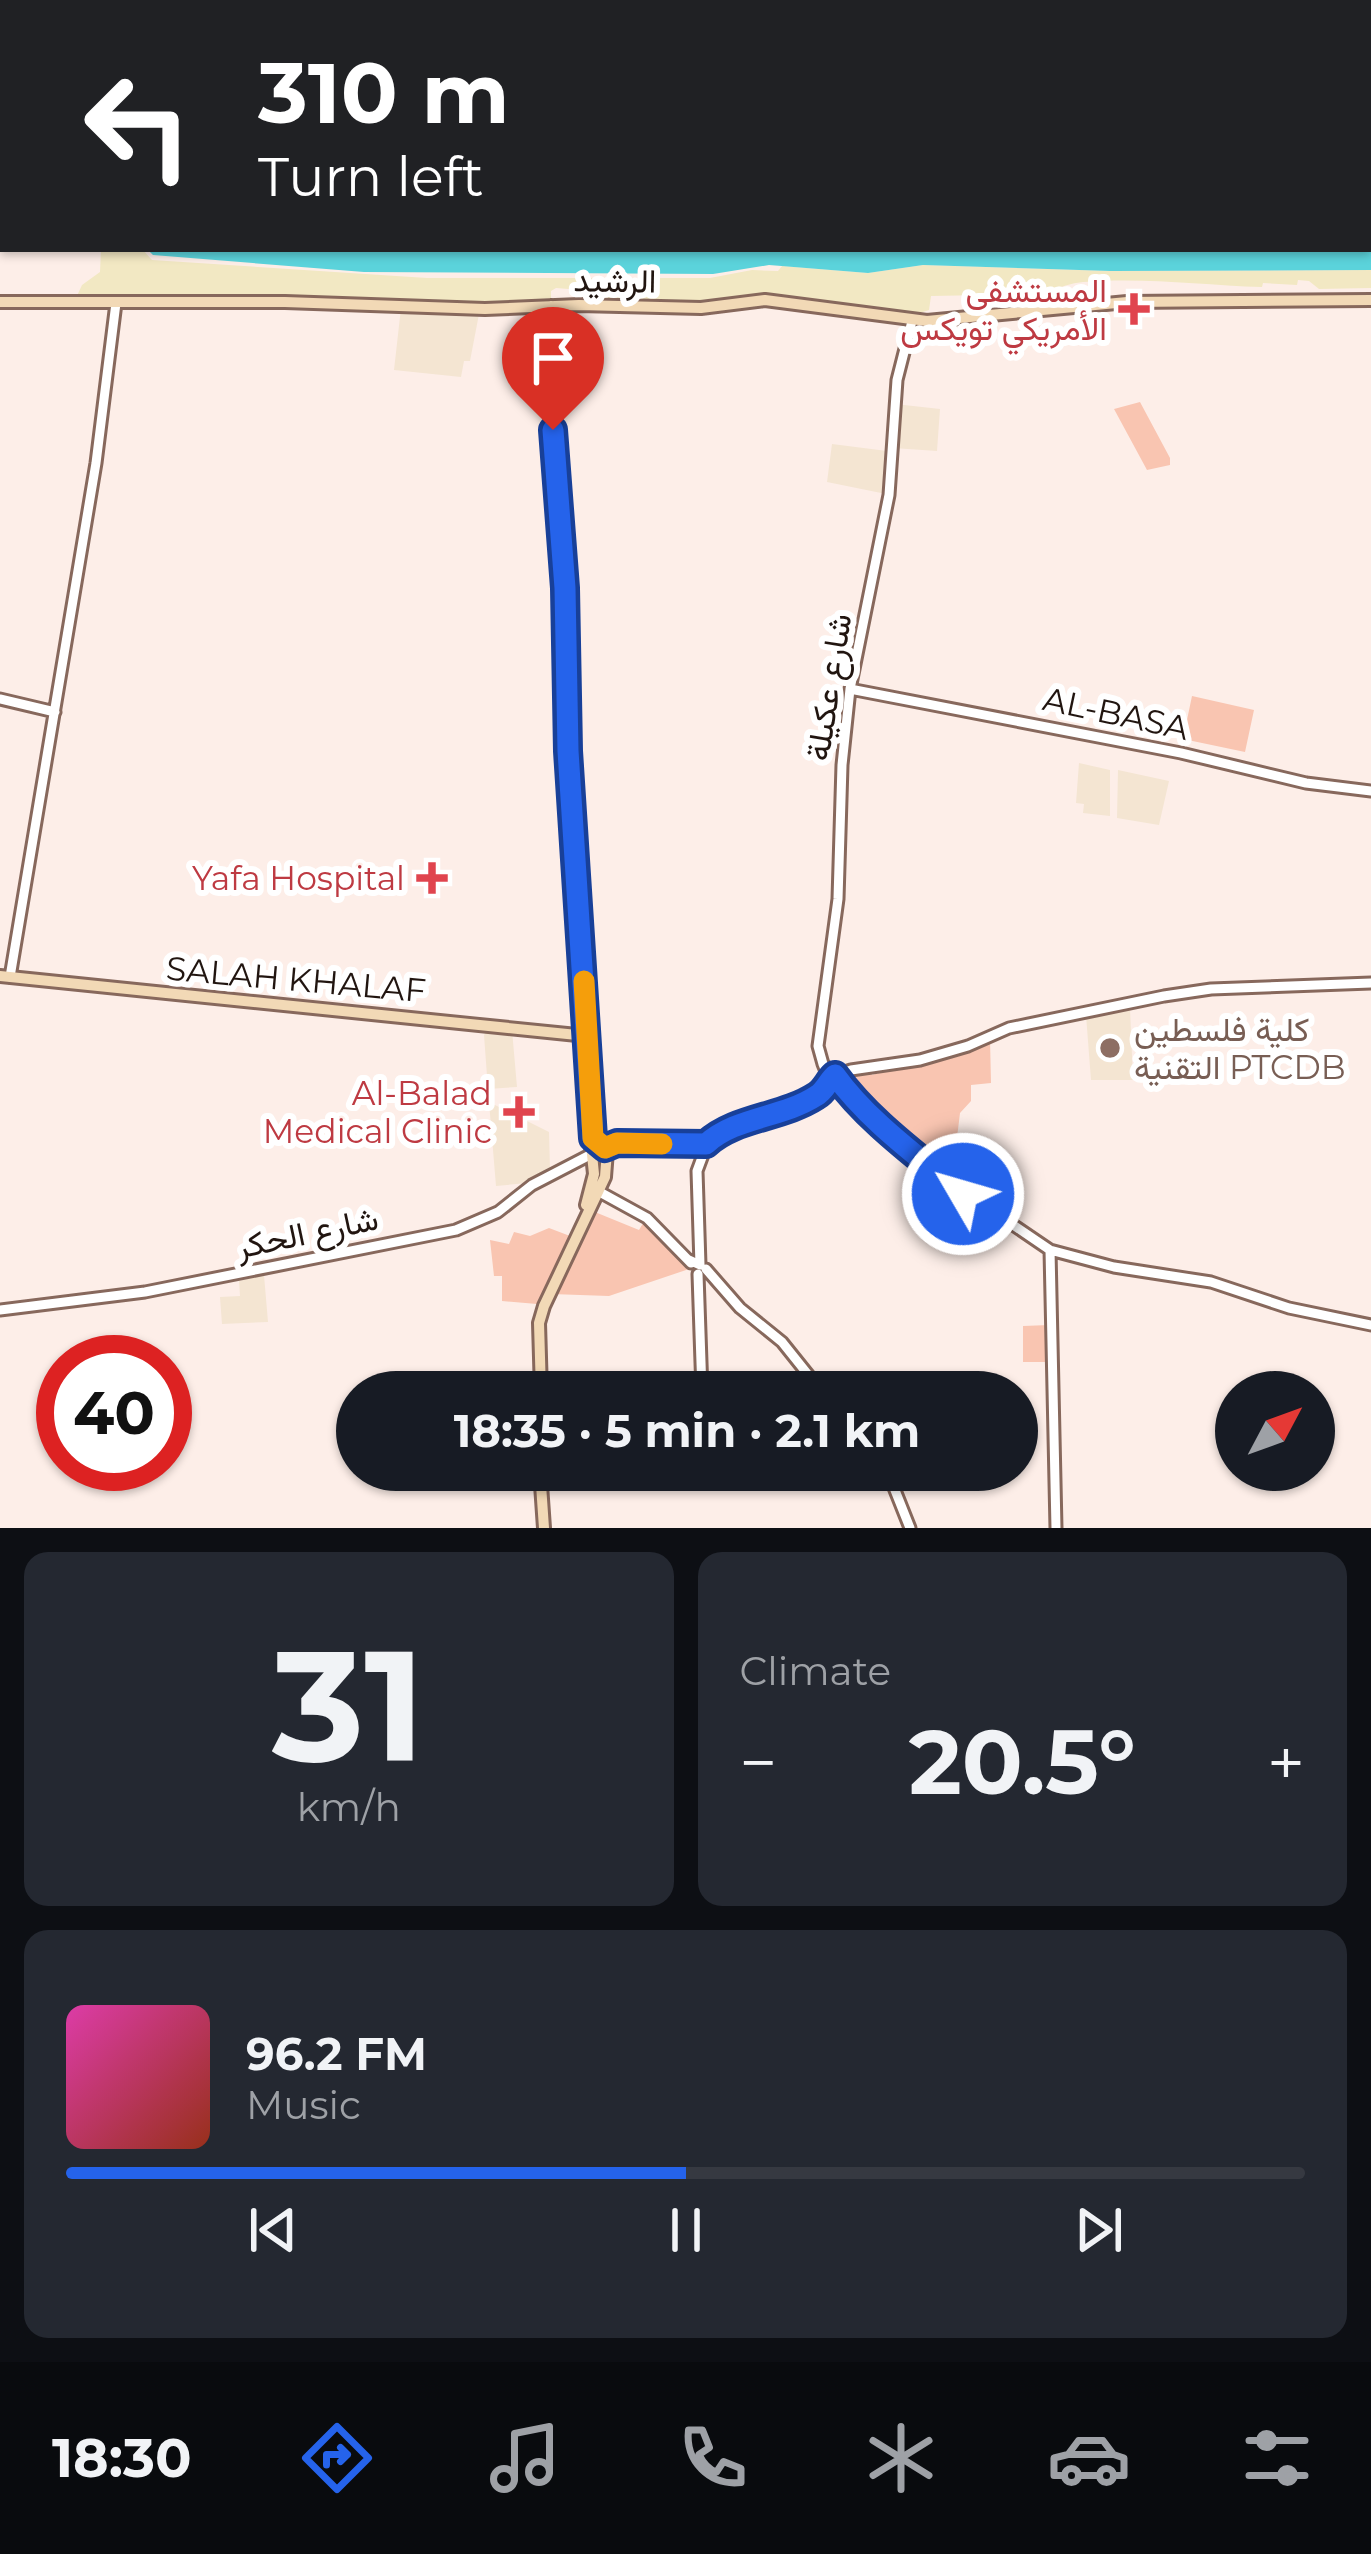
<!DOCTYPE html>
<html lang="en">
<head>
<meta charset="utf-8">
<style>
	body { margin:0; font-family:Montserrat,Vazirmatn,sans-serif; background:#242831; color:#f1f3f6; height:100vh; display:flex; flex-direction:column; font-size:45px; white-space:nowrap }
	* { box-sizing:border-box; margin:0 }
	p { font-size:39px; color:#9ea1a6 }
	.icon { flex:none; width:66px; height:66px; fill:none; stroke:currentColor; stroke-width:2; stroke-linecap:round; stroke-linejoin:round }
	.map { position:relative; height:1528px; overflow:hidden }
	.sheet { display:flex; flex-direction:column; gap:24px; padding:24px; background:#0d0f14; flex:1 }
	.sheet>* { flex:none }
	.guide { position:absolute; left:0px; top:0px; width:1371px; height:252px; box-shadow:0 3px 9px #0004; background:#202124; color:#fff; overflow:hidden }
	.needle { width:78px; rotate:49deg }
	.controls { position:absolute; left:1215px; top:1371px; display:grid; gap:24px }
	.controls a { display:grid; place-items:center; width:120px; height:120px; border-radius:50%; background:#171b24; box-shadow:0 3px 9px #0004; font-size:60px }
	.speed { position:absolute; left:36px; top:1335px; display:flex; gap:24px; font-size:60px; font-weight:700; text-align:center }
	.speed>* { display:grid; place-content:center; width:156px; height:156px; border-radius:50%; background:#171b24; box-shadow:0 3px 9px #0004; line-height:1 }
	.speed .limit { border:18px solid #d22; background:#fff; color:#111 }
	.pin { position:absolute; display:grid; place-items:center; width:102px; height:102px; color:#fff; margin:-123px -51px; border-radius:50% 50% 50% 0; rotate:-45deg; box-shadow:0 0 12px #0007 }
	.pin .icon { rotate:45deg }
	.me { position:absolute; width:132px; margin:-66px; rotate:308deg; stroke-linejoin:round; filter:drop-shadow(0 0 9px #0008) }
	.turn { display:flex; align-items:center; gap:42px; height:252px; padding:0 60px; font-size:54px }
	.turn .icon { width:156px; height:156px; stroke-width:2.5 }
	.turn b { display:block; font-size:84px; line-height:102px }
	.big { font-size:90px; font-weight:700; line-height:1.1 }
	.sheet .card { flex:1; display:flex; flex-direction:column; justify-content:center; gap:18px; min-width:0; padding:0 42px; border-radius:24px; background:#242831 }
	.sheet .dial { align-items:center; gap:0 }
	.dial b { font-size:156px; line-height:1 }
	.song { display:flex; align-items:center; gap:36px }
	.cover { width:144px; height:144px; border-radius:18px; background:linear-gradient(135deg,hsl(320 70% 55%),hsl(10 70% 35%)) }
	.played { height:12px; border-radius:6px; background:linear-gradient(90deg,#2563eb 50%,#363941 50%) }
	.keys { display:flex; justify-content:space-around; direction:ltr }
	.heat { display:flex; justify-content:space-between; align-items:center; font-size:66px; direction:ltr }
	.sheet .tiles { flex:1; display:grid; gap:24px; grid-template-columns:1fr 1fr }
	.card:last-child { grid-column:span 2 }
	.trip { position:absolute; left:336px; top:1371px; width:702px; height:120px; border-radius:60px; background:#171b24; box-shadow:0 3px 9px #0004; font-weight:700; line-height:120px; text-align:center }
	.dock { display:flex; height:192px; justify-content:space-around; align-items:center; background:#090b0e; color:#9ea1a6 }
	.dock .icon { width:84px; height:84px }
	.dock .current { color:#2563eb }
	.dock b { font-size:54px; color:#f1f3f6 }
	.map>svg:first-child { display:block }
	.education { fill:#f4e5d2 }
	.green { fill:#f9c5b1 }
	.sand { fill:#f2e8c3 }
	.water { fill:#5bd3db }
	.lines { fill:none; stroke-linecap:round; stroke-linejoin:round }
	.tertiary-casing { stroke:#87685c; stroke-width:15 }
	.secondary-casing { stroke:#87685c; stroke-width:16 }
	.tertiary { stroke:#fff; stroke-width:9 }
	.secondary { stroke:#f2d9b6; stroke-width:10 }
	.route-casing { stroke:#184099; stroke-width:30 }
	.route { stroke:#2563eb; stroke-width:21 }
	.slow { stroke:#f59e0b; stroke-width:21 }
	.health-dot { fill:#e0444e; stroke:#fff; stroke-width:4.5 }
	.education-dot { fill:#8d6e63; stroke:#fff; stroke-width:4.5 }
	.labels { text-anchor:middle; stroke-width:12; stroke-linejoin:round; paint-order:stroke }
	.street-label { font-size:33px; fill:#211510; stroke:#fff }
	.health-label { font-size:33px; fill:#be3a42; stroke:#fff; text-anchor:end }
	.education-label { font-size:33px; fill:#785e54; stroke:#fff; text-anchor:start }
</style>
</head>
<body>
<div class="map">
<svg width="1371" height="1528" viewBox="0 0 1371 1528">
	<rect width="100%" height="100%" fill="#fdeee8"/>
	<path class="education" d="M 401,308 L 479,314 L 470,361 L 464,361 L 461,377 L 394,370 Z
		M 895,404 L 940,409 L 937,451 L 893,448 Z
		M 832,444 L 887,451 L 886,494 L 827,482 Z
		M 1079,763 L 1110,770 L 1110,816 L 1083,813 L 1084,804 L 1076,803 Z
		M 1118,770 L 1169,781 L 1159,825 L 1117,818 Z
		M 1130,1008 L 1133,1080 L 1091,1080 L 1086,1015 Z
		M 489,1027 L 512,1030 L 517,1087 L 488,1089 L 484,1035 Z
		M 489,1102 L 549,1132 L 550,1169 L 527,1183 L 496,1186 Z
		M 264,1275 L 268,1322 L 222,1324 L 220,1297 L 240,1296 L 239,1281 Z"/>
	<path class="green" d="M 1140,402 L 1170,458 L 1170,465 L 1147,470 L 1114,409 Z
		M 1192,696 L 1254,710 L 1245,752 L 1183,739 Z
		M 990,1039 L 991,1083 L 971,1085 L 971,1101 L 960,1113 L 953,1170 L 912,1143 L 909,1147 L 854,1096 L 855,1073 L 870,1070 L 872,1075 Z
		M 590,1210 L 639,1230 L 645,1220 L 692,1268 L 609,1296 L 551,1294 Z
		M 549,1228 L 570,1236 L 537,1304 L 502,1301 L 502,1276 L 494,1276 L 490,1240 L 509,1244 L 514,1232 L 530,1236 Z
		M 1049,1325 L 1050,1362 L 1023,1362 L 1023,1326 Z"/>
	<path class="sand" d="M 122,249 L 142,249 L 152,260 L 427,278 L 710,278 L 752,270 L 778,271 L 782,266 L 868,273 L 923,265 L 1111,271 L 1371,270 L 1371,288 L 1319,289 L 1309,281 L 1298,280 L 1297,285 L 1263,283 L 1262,287 C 1203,285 1142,277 1083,282 C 1049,285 1021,313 985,295 L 931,296 L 929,310 L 910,316 L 772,296 L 694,305 L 594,301 L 593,291 L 556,288 L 551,291 L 551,303 L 503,307 L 76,298 L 82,285 L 100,272 L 101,250 Z"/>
	<path class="water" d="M 0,0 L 1371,0 L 1371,270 L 1111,271 L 923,265 L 868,273 L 769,265 L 713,274 L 364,272 L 153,255 L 147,249 L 1368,249 L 1368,3 L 3,3 L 3,247 Z"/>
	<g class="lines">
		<g class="tertiary-casing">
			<path id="tertiary" d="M 850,689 L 1181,753 L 1306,783 L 1371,791
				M 0,699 L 55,712
				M 10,977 L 96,463 L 116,303
				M 823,1064 L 818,1046 L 838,899 L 842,765 L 850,689 L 889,495 L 897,380 L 912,321
				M 851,1070 L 920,1060 L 968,1046 L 1009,1028 L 1164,996 L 1211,989 L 1371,983
				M 846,1092 L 925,1165 L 1050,1250 L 1114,1267 L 1211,1282 L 1289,1308 L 1371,1325
				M 596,1190 L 647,1218 L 691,1263
				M 1050,1250 L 1056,1528
				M 687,1259 L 700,1265 L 697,1171 L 707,1144 L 721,1131 L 785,1112 L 834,1085 L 846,1092 L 839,1080 L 851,1070 L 835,1075 L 823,1064 L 829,1079 L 823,1091
				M 706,1269 L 740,1308 L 782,1342 L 822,1392
				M 698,1274 L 702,1392
				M 0,1310 L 145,1292 L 456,1230 L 498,1212 L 532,1185 L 611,1144 L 707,1144
				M 887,1470 L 910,1528"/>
		</g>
		<g class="secondary-casing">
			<path id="secondary" d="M 0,302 L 285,302 L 485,309 L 579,305 L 701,308 L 765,300 L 927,321 L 1127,302 L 1371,300
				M 0,976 L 587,1036
				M 586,1205 L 594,1174 L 590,1135
				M 541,1392 L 539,1323 L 544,1306 L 605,1177 L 607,1151 L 593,1138 C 584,1062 587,985 581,909 C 573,802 566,696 565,589 C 564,494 541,400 551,306
				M 540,1470 L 544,1528"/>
		</g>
		<use href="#tertiary" class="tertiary"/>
		<use href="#secondary" class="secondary"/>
	</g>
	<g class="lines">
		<g class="route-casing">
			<path id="route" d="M 553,430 L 565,588 L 568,751 L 593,1138 L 605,1148 L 617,1143 L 706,1144 C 735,1117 782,1118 816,1096 C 825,1091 828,1081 835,1075 C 868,1121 919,1157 963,1194"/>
		</g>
		<use href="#route" class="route"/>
		<path class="slow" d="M 584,981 L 593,1138 L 605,1148 L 617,1143 L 662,1144"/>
	</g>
	<g class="health-dot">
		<path d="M1128 291h12v12h12v12h-12v12h-12v-12h-12v-12h12z"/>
		<path d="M426 860h12v12h12v12h-12v12h-12v-12h-12v-12h12z"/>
		<path d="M513 1094h12v12h12v12h-12v12h-12v-12h-12v-12h12z"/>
	</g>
	<circle class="education-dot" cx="1110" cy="1048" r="12"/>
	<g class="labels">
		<g class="street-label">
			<text transform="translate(615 280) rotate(1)" y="12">الرشيد</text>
			<text transform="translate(828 687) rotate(-81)" y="12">شارع عكيلة</text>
			<text transform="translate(1116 713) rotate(12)" y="12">AL-BASA</text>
			<text transform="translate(296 979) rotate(5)" y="12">SALAH KHALAF</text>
			<text transform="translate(307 1232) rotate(-12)" y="12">شارع الحكر</text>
		</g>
		<g class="health-label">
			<text x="1107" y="302">المستشفى<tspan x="1107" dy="38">الأمريكي تويكس</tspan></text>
			<text x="405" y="890">Yafa Hospital</text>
			<text x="492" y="1105">Al-Balad<tspan x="492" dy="38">Medical Clinic</tspan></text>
		</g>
		<g class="education-label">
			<text x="1134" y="1041">كلية فلسطين<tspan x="1134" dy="38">التقنية PTCDB</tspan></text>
		</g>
	</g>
</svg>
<div class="controls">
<a><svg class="needle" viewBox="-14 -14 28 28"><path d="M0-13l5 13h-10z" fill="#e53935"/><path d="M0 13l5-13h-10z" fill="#9ea1a6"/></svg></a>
</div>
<div class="speed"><div class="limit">40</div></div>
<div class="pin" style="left:553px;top:430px;background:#d93025"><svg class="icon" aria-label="arrive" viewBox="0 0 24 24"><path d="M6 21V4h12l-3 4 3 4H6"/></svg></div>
<svg class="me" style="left:963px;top:1194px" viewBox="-20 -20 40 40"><circle r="17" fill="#2563eb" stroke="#fff" stroke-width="3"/><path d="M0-11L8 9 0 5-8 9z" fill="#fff"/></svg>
<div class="trip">18:35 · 5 min · 2.1 km</div>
<div class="guide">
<div class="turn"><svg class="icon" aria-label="left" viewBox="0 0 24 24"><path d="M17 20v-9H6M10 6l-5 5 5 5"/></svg><div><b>310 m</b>Turn left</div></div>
</div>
</div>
<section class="sheet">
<div class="tiles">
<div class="card dial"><b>31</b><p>km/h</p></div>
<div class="card"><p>Climate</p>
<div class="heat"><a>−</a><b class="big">20.5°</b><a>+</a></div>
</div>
<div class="card">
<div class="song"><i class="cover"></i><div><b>96.2 FM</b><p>Music</p></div></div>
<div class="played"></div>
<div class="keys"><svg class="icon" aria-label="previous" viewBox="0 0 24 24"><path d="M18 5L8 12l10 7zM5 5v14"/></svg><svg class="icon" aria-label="pause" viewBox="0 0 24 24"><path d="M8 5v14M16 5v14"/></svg><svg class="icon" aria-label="next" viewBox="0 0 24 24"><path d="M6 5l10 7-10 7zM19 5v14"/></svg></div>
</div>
</div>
</section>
<nav class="dock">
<b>18:30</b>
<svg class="icon current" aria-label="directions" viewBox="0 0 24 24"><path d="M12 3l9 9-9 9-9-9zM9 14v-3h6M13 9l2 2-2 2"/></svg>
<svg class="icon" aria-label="music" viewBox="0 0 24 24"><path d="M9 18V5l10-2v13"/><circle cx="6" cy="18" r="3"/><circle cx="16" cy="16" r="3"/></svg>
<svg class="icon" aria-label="phone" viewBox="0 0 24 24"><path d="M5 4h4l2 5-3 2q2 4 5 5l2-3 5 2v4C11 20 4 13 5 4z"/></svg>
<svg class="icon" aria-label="climate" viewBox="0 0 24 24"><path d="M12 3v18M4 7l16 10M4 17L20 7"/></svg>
<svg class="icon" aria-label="car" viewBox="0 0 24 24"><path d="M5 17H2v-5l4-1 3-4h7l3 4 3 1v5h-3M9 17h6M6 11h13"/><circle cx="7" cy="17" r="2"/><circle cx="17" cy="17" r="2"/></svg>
<svg class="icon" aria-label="filters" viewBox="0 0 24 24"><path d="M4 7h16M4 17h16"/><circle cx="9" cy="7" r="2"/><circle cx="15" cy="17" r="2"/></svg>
</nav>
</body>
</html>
